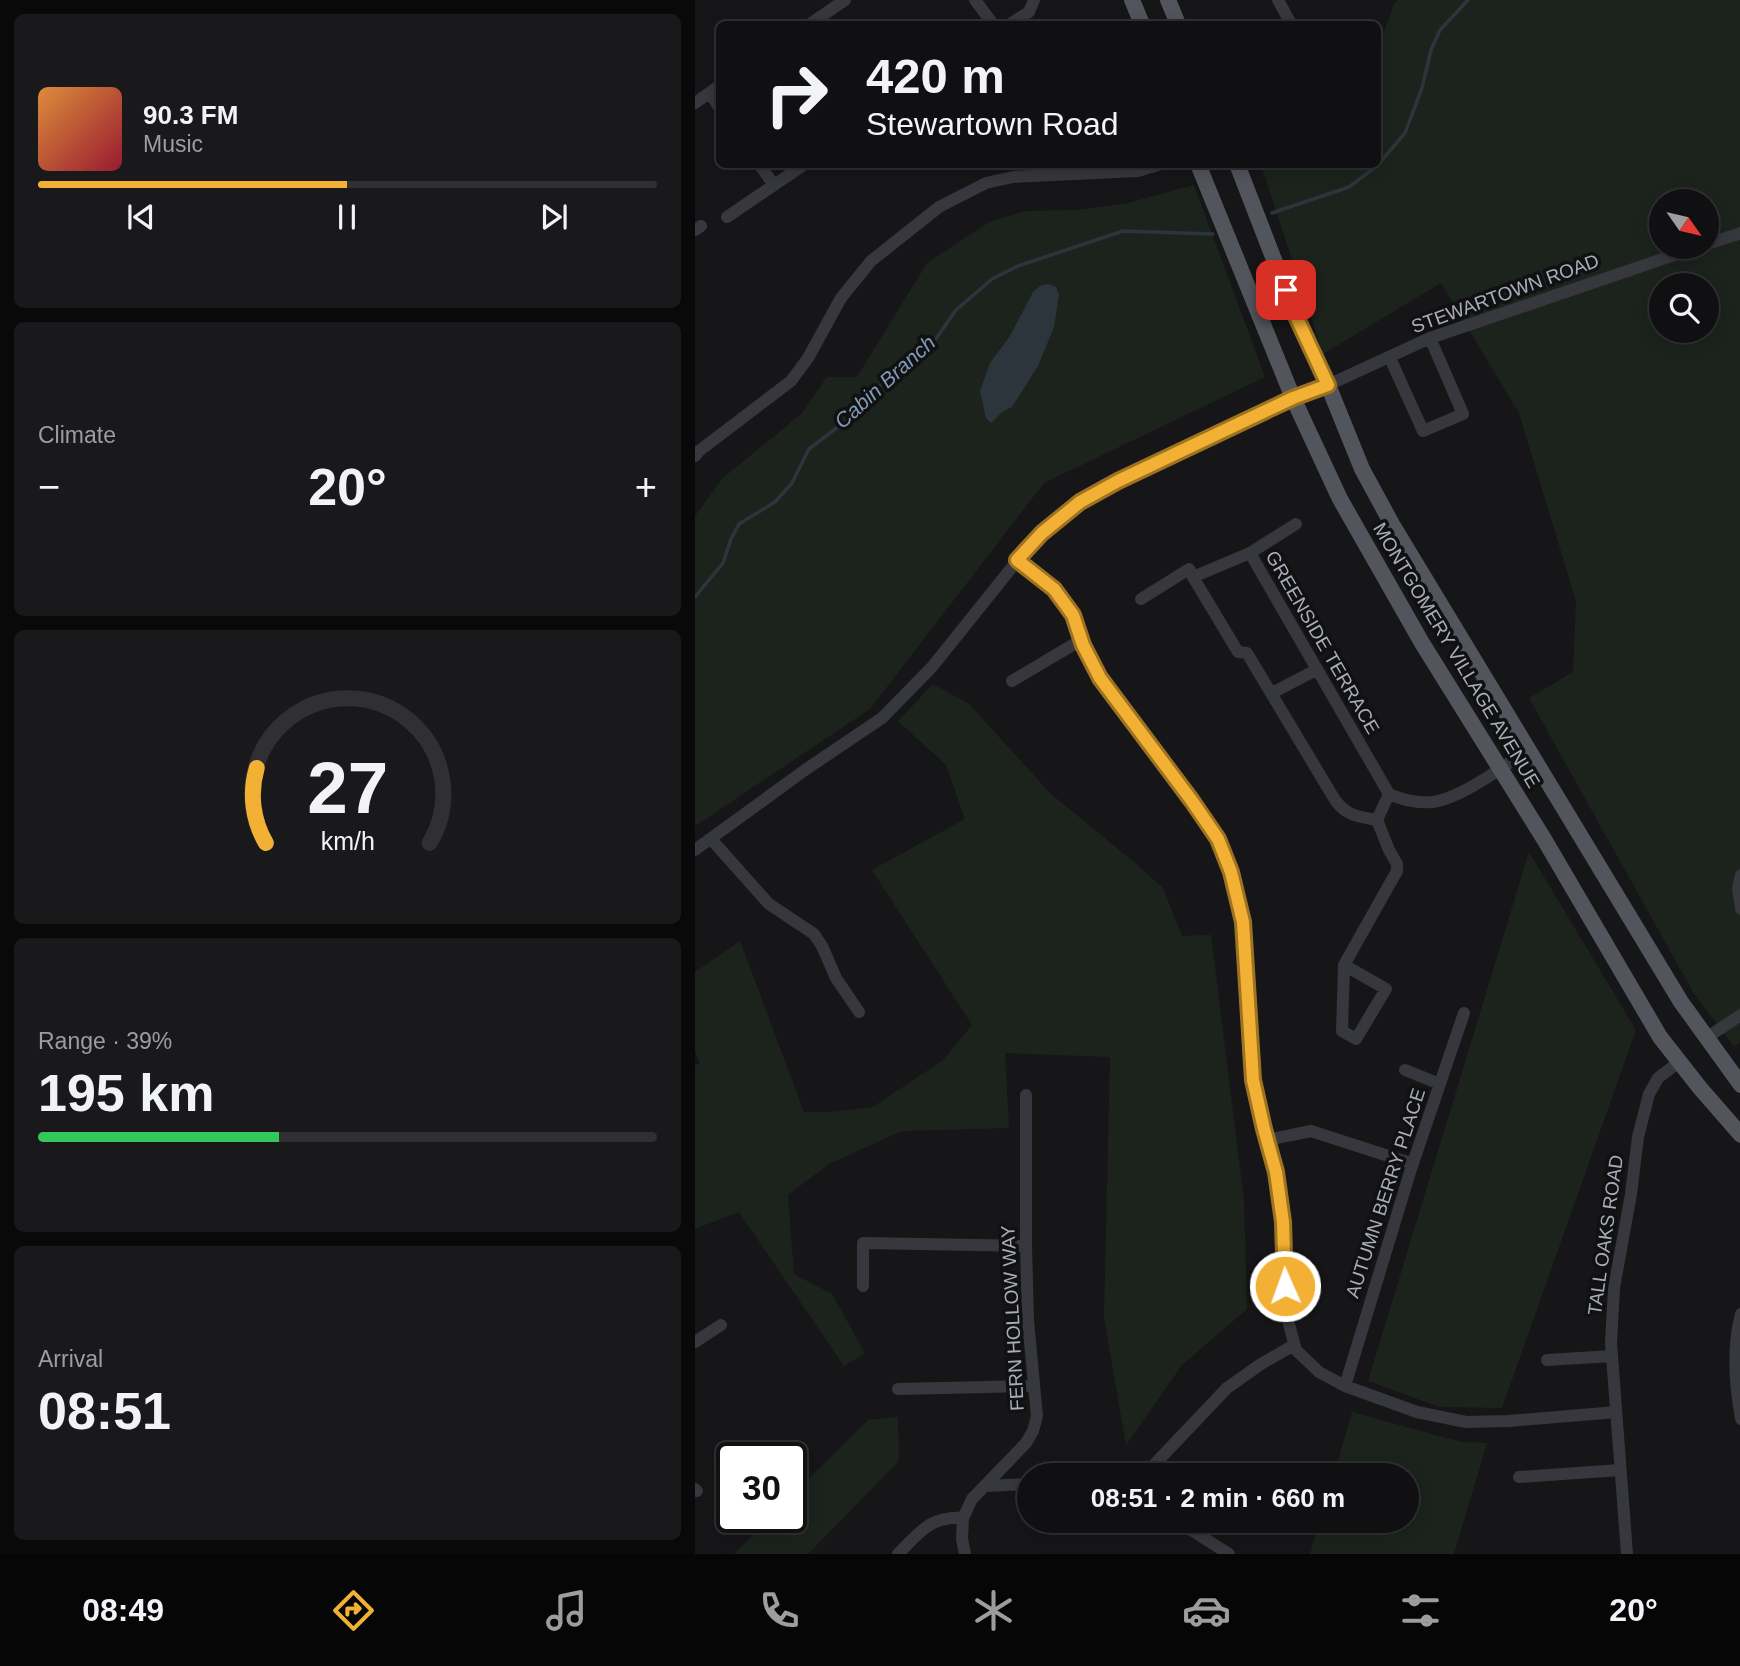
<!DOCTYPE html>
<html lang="en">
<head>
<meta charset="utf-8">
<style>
	body { margin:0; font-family:Arial,sans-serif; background:#19191b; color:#f1f3f6; height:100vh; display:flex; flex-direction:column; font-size:26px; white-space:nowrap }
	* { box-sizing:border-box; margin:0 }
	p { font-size:23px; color:#9c9d9f }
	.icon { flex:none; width:38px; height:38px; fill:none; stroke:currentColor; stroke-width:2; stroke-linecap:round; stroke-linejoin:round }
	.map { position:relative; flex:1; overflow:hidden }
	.drawer { display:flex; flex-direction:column; gap:14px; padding:14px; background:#09090a; width:695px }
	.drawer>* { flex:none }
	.top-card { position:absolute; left:21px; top:21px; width:665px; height:147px; border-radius:10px; box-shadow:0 4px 18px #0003,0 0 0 2px #303032; background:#101012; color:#f1f3f6; overflow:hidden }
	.needle { width:46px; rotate:124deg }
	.fabs { position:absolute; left:954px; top:189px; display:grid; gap:14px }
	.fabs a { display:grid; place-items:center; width:70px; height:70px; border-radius:50%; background:#101012; box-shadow:0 4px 18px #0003,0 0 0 2px #303032; font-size:35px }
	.speed { position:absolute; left:21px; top:1442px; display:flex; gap:14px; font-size:35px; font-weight:700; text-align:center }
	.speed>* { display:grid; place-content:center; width:91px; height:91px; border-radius:50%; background:#101012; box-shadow:0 4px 18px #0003,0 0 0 2px #303032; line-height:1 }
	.speed .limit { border:4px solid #111; border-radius:10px; background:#fff; color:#111 }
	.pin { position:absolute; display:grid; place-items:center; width:60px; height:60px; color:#fff; margin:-30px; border-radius:14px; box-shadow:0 4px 10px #0006 }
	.me { position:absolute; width:77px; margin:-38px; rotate:358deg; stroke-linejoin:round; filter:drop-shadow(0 0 5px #0008) }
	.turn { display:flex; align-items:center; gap:24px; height:147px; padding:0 35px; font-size:32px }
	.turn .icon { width:91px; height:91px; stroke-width:2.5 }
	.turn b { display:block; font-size:49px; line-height:60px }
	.big { font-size:52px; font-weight:600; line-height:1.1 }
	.drawer .card { flex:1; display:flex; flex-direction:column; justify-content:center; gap:10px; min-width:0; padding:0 24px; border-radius:10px; background:#19191b }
	.drawer .dial { align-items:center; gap:0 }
	.dial svg { height:182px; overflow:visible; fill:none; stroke:#303032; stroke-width:7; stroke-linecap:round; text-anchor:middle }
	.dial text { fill:#f1f3f6; stroke:none }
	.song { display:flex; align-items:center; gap:21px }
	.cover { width:84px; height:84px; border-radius:10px; background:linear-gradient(135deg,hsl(30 70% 55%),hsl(350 70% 35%)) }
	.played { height:7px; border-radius:4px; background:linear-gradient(90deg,#f2b134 50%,#303032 50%) }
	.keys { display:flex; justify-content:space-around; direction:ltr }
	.heat { display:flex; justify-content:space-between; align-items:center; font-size:38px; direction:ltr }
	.charge { height:10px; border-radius:5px; background:linear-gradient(90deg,#34c759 39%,#303032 0) }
	.trip { position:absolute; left:322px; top:1463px; width:402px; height:70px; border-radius:35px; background:#101012; box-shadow:0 4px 18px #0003,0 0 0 2px #303032; font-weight:600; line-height:70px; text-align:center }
	.dock { display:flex; height:112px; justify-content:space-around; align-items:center; background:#060607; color:#9c9d9f }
	.dock .icon { width:49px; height:49px }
	.dock .on { color:#f2b134 }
	.dock b { font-size:32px; color:#f1f3f6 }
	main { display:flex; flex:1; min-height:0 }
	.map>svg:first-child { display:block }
	.green { fill:#1c231d; fill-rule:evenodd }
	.water { fill:#2c353c }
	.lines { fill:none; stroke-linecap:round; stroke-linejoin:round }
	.stream { stroke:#2c353c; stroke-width:3.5 }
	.minor { stroke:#37383d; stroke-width:12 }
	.major { stroke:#53555c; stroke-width:16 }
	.route-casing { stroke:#9d7322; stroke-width:18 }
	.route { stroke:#f2b134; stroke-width:12 }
	.labels { text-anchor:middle; stroke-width:7; stroke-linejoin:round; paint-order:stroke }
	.street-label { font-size:19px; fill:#a8adb8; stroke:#111113 }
	.water-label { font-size:21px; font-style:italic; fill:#7f9bb3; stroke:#111113 }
</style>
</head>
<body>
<main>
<section class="drawer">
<div class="card">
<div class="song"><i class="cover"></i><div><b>90.3 FM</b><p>Music</p></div></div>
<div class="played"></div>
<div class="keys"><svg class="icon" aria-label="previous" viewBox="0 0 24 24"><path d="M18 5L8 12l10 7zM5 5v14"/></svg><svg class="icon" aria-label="pause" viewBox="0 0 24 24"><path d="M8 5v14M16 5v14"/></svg><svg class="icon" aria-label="next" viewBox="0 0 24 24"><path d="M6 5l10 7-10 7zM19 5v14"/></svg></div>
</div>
<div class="card"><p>Climate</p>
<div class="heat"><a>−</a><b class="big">20°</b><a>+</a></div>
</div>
<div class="card dial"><svg viewBox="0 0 100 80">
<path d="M14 69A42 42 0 1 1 86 69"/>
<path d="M14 69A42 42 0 0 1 10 36" stroke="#f2b134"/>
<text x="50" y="56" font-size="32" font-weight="700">27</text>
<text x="50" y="72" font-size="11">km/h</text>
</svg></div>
<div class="card"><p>Range · 39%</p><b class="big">195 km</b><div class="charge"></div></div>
<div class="card"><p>Arrival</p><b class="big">08:51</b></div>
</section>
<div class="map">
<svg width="1046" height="1554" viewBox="0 0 1046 1554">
	<rect width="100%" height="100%" fill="#161618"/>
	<path class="green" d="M 704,0 L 1045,0 L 1046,1041 L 1039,1047 L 998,992 L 834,698 L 878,672 L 881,601 L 824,413 L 746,283 L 628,354 L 566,165 L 682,164 L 683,47 L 700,2 ZM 966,201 L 1012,201 L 1012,247 L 966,247 ZM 966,285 L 1012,285 L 1012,331 L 966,331 Z
		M 499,185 L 570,377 L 349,483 L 175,709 L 0,826 L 0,516 L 28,478 L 106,414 L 132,377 L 162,377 L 232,263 L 296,221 L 331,211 L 383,210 L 433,203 Z
		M 238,684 L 274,704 L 356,794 L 439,862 L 468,888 L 487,936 L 516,935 L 549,1200 L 552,1309 L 487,1365 L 431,1445 L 409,1317 L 415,1057 L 310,1053 L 314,1128 L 207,1131 L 134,1164 L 93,1195 L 99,1274 L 137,1294 L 170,1353 L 149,1366 L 44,1212 L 0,1229 L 0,1066 L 5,1063 L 0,1051 L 0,972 L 45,941 L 109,1112 L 135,1112 L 178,1107 L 248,1060 L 277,1025 L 177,870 L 270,819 L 251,765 L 203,721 Z
		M 834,852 L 941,1030 L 807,1408 L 744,1407 L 673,1381 Z
		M 657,1412 L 766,1442 L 792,1443 L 759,1554 L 615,1554 L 625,1521 L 712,1521 L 712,1475 L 639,1475 Z
		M 203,1417 L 204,1461 L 113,1554 L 39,1554 L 76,1517 L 96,1517 L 96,1496 L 173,1420 Z"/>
	<path class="water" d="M 353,284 L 361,287 L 364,295 L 359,327 L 343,366 L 317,407 L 307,412 L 296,423 L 291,418 L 285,391 L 295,363 L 315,336 L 338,292 L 345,286 Z"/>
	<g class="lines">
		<path class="stream" d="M 577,213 L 654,187 L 682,166 L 710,133 L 727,88 L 736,50 L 745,30 L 773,0
			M 0,597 L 28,563 L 36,539 L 44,524 L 80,502 L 97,483 L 114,449 L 156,417 L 173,395 L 236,346 L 261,310 L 297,279 L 323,266 L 428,231 L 518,234"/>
		<path class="minor" d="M 280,0 L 298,24
			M 583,0 L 595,22
			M 115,24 L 150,0
			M 315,24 L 334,12 L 339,0
			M 15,93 L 24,107
			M 0,103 L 24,86
			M 64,164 L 79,185
			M 32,217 L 110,164
			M 0,230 L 6,226
			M 1012,244 L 1046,233
			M 695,358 L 728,431 L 768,414 L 735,338
			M 0,456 L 4,451 L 96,381 L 113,358 L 146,298 L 176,261 L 244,207 L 291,183 L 318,177 L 443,171 L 466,164
			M 555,553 L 601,524
			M 322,560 L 359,589 L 378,615 L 388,645 L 405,678 L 497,801 L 523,839 L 536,872 L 548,922 L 557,1080 L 569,1129 L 581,1172 L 588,1222 L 588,1259 L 591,1313 L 601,1350 L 624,1372 L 650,1386 L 722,1412 L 771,1422 L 814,1421 L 921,1412
			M 446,599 L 494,569 L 498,577
			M 317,681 L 386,640
			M 577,693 L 621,670
			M 682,820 L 694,794
			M 16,839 L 74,904 L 119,934 L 127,946 L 141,978 L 164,1012
			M 0,850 L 110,770 L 187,718 L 237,667 L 330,551 L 347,533 L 385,502 L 423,481 L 598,398 L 633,385 L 735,338 L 1003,247
			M 1046,875 L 1043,888 L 1046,909
			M 649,965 L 647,1031 L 661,1039 L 691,989 L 649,965 L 702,871 L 702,864 L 694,850 L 682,820 C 663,816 653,817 640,800 L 552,653 L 543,652 L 498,577 L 555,553 L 694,794 C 707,800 722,803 737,802 C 765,799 809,766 834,750
			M 1011,1038 L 1046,1015
			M 710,1070 L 745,1084
			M 572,1140 L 616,1131 L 718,1164
			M 168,1286 L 168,1243 L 331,1246
			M 1046,1314 C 1037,1347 1040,1385 1046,1419
			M 0,1342 L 26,1325
			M 852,1360 L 917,1356
			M 650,1386 L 716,1169 L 769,1013
			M 203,1389 L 339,1386
			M 452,1475 L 456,1468 L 532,1388 L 566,1364 L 599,1345
			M 824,1477 L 925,1470
			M 290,1486 L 334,1484
			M 0,1489 L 2,1491
			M 482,1521 L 534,1554
			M 203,1554 C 225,1532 235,1516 268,1518
			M 270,1554 L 267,1539 L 268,1518 L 277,1499 L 331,1443 L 338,1431 L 342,1416 L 333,1321 L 331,1246 L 331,1095
			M 932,1554 L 916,1343 L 919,1288 L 936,1194 L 943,1137 L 954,1094 L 963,1078 L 984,1062"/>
		<path class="major" d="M 437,0 L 447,24
			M 473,0 L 483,24
			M 503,164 L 598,398 L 645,499 L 727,643 L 849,839 L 965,1037 L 1005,1088 L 1046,1135
			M 542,164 L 600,314 L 633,385 L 667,469 L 698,526 L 986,1002 L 1046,1085"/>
	</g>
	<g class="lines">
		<g class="route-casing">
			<path id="route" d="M 590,1286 L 588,1222 L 581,1172 L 569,1129 L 558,1080 L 548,922 L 536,872 L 523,839 L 497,801 L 405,678 L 388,645 L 378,615 L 359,589 L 322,560 L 347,533 L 385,502 L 423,481 L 598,398 L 633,385 L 600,314 L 591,290"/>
		</g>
		<use href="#route" class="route"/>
	</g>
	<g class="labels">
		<g class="street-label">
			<text transform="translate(810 293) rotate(-20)" y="7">STEWARTOWN ROAD</text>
			<text transform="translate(628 642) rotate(60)" y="7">GREENSIDE TERRACE</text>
			<text transform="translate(762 655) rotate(59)" y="7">MONTGOMERY VILLAGE AVENUE</text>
			<text transform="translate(690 1193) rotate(-72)" y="7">AUTUMN BERRY PLACE</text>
			<text transform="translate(910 1235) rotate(-82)" y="7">TALL OAKS ROAD</text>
			<text transform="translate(317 1318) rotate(-93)" y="7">FERN HOLLOW WAY</text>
		</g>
		<g class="water-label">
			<text transform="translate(190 382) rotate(-42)" y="7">Cabin Branch</text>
		</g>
	</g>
</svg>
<div class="fabs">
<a><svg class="needle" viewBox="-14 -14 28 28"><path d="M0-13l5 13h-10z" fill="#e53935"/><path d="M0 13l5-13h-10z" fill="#9c9d9f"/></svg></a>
<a><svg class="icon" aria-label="search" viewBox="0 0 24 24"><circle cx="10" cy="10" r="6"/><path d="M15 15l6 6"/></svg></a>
</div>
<div class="speed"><div class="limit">30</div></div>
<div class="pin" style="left:591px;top:290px;background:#d93025"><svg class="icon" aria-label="arrive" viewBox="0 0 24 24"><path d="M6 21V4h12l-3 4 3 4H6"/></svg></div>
<svg class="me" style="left:590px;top:1286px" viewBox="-20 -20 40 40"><circle r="17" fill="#f2b134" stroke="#fff" stroke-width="3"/><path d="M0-11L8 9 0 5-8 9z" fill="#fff"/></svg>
<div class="trip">08:51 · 2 min · 660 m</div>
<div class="top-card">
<div class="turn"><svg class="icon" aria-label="right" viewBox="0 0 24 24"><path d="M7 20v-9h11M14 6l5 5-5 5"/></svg><div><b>420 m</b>Stewartown Road</div></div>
</div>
</div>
</main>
<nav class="dock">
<b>08:49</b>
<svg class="icon on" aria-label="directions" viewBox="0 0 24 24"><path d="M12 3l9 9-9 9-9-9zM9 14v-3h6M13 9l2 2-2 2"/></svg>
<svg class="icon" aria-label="music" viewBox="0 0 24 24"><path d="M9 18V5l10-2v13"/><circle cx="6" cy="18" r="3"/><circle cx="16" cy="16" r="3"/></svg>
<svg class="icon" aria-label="phone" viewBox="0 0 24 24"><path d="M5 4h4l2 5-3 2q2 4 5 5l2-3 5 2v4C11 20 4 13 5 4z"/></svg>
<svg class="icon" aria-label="climate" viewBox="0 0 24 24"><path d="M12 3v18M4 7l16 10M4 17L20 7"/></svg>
<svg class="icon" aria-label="car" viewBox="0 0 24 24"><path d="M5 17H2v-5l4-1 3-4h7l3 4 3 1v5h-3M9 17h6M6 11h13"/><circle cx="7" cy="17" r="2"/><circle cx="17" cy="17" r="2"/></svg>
<svg class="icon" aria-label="filters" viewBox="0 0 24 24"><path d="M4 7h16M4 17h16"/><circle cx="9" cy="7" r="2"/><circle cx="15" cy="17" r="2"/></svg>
<b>20°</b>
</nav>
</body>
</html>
